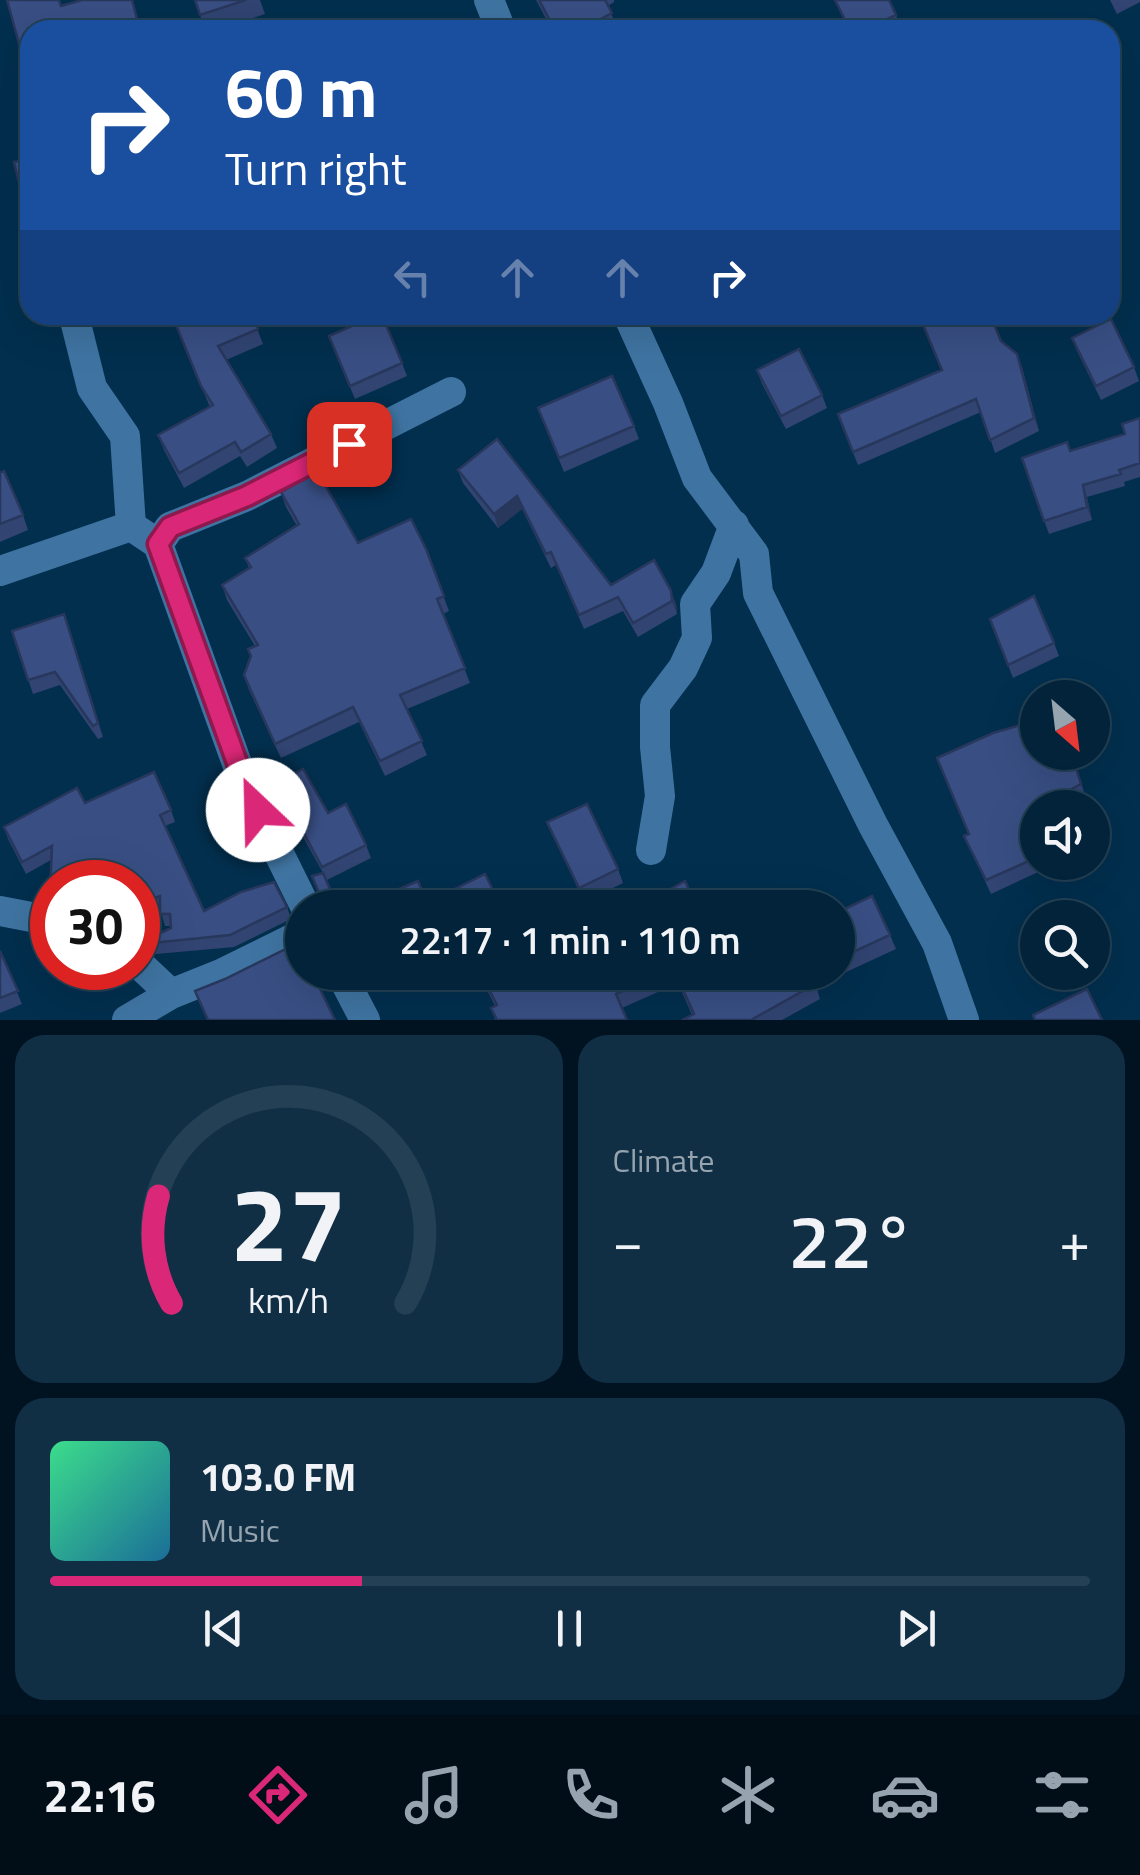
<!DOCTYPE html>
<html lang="en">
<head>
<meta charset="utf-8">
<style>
	body { margin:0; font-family:"Titillium Web",sans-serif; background:#102f45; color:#f1f3f6; height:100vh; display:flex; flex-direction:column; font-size:38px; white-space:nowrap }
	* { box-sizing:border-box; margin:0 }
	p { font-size:32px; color:#96a4af }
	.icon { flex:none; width:55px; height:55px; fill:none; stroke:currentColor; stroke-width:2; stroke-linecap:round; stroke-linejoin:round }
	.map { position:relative; height:1020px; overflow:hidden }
	.drawer { display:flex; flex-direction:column; gap:15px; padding:15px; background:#011320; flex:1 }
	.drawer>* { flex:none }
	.guide { position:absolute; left:20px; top:20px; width:1100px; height:305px; border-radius:30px; box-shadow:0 10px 40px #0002,0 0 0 2px #234054; background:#1a4fa0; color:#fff; overflow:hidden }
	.needle { width:65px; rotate:152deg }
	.fabs { position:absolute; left:1020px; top:680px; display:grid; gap:20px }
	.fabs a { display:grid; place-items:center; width:90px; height:90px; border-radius:50%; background:#02233a; box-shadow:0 10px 40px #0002,0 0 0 2px #234054; font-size:50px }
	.speed { position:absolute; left:30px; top:860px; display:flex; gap:20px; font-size:50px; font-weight:700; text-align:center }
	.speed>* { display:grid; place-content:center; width:130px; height:130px; border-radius:50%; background:#02233a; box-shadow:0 10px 40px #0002,0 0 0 2px #234054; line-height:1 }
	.speed .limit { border:15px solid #d22; background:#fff; color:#111 }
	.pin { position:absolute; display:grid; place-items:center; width:85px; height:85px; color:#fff; margin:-42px; border-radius:20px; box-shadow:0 5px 15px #0006 }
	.me { position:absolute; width:110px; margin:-55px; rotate:336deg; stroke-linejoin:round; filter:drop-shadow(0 0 8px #0008) }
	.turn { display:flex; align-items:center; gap:35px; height:210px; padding:0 40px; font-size:45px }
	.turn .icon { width:130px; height:130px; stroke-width:2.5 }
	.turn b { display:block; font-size:70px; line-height:85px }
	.lanes { display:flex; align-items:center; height:95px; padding:0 40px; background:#0003; justify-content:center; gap:50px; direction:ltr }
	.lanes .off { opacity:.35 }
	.big { font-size:75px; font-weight:600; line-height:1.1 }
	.drawer .widget { flex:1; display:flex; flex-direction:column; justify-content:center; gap:15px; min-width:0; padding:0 35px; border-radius:30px; background:#102f45 }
	.drawer .dial { align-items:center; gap:0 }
	.dial svg { height:260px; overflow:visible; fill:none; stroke:#234054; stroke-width:7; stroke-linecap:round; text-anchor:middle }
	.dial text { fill:#f1f3f6; stroke:none }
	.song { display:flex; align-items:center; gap:30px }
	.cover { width:120px; height:120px; border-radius:15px; background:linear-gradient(135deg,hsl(150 70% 55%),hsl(200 70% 35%)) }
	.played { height:10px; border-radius:5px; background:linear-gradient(90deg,#db2777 30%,#234054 30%) }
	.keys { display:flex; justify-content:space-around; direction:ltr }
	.heat { display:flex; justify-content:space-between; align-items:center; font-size:55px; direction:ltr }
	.drawer .tiles { flex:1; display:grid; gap:15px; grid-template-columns:1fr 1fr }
	.widget:last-child { grid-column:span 2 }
	.trip { position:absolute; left:285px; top:890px; width:570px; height:100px; border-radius:50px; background:#02233a; box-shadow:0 10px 40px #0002,0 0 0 2px #234054; font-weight:600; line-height:100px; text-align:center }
	.dock { display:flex; height:160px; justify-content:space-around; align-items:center; background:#010e17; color:#96a4af }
	.dock .icon { width:70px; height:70px }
	.dock .active { color:#db2777 }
	.dock b { font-size:45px; color:#f1f3f6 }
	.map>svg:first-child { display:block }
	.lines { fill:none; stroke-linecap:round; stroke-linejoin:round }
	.minor { stroke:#3f74a2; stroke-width:30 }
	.wall { fill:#314472 }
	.shaded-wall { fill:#28375c }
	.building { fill:#394f84; stroke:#28375c; stroke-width:2.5 }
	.route-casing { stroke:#8e194d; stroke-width:25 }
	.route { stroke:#db2777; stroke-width:18 }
</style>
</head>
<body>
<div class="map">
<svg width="1140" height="1020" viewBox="0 0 1140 1020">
	<rect width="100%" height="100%" fill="#022f4e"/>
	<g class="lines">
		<path class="minor" d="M 489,0 L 501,30
			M 628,315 L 668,403 L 697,478 L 754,554 L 758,593 L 873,825 L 937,943 L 964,1020
			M 74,316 L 92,388 L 125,436 L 131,526
			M 131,526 L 158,544 L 244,783 L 306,908
			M 158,544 L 170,527 L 247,496 L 451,392
			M 0,571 L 131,526
			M 651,850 L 660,796 L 655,747 L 655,705 L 683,668 L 697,638 L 695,604 L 716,573 L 734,525
			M 0,911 L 52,921
			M 138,963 L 171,994 L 221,974 L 302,934
			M 340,972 L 365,1020
			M 127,1020 L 171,994"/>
	</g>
	<path class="wall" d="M 195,0 L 260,0 L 265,14 L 218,30 L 205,30 Z
		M 536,0 L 614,0 L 614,2 L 608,6 L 618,30 L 552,30 Z
		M 835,0 L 896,15 L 901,28 L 897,30 L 848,30 Z
		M 1110,0 L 1140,0 L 1140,2 L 1117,14 Z
		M 30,159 L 30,216 L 29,216 L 24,203 Z
		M 97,315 L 128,315 L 100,326 Z
		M 171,315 L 252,315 L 263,344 L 226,360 L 271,434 L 277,448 L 247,467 L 240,456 L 184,488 L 164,450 L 158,435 L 210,407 Z
		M 671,315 L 698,315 L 674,323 Z
		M 1072,338 L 1134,367 L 1139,381 L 1101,400 L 1077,351 Z
		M 1001,341 L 1022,367 L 1039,431 L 995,453 L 981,412 L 858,465 L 843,428 L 941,370 Z
		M 334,349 L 402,363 L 407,376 L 355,399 Z
		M 757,370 L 822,395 L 827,408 L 786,429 L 762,384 Z
		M 538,408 L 634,426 L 639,439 L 564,472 Z
		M 1140,418 L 1140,477 L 1124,482 L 1125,486 L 1087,497 L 1092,520 L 1049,534 L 1022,458 L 1070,451 L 1125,434 Z
		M 497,439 L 611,585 L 654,560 L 676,604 L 677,614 L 638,637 L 623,611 L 584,629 L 556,565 L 551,568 L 522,509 L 498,528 L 463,483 L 458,470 Z
		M 0,473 L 23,515 L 28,530 L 0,542 Z
		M 281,492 L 358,543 L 426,549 L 449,611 L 443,614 L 470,683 L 407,709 L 427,755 L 385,776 L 359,722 L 281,758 L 249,690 L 244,675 L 255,646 L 227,600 L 222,585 L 249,568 L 245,558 L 297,526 L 286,507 Z
		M 64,614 L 103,737 L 98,739 L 60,685 L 33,694 L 12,631 Z
		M 990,619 L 1054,643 L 1059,656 L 1013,678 Z
		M 1028,730 L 1071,752 L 1086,798 L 1072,804 L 1038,808 L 1038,862 L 1086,862 L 1056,879 L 1049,867 L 991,894 L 964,836 L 968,834 Z
		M 277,783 L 328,813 L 366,845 L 371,858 L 327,880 L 335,903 L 324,907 L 312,876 L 323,873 L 281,797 Z
		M 85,803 L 171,810 L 175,822 L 165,826 L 204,911 L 287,907 L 291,919 L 234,947 L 156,954 L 153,951 L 148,939 L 171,928 L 170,926 L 165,926 L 160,909 L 138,918 L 138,882 L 52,882 L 52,898 L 50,891 L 51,860 L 26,874 L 8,839 L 4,827 Z
		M 547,822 L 618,869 L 623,883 L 584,902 Z
		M 1092,841 L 1098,856 L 1092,859 Z
		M 838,912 L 890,935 L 896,949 L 816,986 L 820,999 L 782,1020 L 682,1020 L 692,1015 L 678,983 L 622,1008 L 627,1020 L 495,1020 L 491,1008 L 495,1006 L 478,972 L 838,972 Z
		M 0,951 L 22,1004 L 0,1013 Z"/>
	<path class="shaded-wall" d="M 1017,354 L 1022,367 L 1039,431 L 1034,418 Z
		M 1083,485 L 1087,497 L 1092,520 L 1087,507 Z
		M 517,496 L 522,509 L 498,528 L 494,514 Z
		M 671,591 L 676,604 L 677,614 L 672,601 Z"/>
	<path class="building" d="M 7,0 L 59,0 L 61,6 L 82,0 L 132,0 L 140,30 L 30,30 L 29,80 Z
		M 195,0 L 246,0 L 200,15 Z
		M 539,0 L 605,0 L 612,13 L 580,30 L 555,30 Z
		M 835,0 L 889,0 L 896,15 L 864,30 L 850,30 Z
		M 30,159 L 30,202 L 24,203 L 14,162 Z
		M 172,315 L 252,315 L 258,329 L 218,346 L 271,434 L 241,452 L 235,442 L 179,473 L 158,435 L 213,405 L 201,386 Z
		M 377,315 L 382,315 L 402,363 L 350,386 L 329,336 Z
		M 919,315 L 990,315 L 1001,341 L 1017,354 L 1034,418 L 990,440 L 976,399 L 853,452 L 838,414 L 942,370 Z
		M 1111,319 L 1134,367 L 1096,386 L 1072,338 Z
		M 799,349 L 822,395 L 781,416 L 757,370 Z
		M 612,376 L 634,426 L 559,458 L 538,408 Z
		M 1140,418 L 1140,463 L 1119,470 L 1121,474 L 1083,485 L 1087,507 L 1044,521 L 1022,458 L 1067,442 L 1070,451 L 1125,434 L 1122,424 Z
		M 497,439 L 611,585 L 654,560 L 671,591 L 672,601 L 633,623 L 618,597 L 579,615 L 551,552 L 546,554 L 517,496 L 494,514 L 458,470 Z
		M 4,471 L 23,515 L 0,524 L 0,473 Z
		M 310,476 L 320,476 L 358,543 L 411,519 L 426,549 L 444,596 L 437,599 L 465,668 L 400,695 L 422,741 L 380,761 L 353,707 L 275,744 L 244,675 L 251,656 L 248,649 L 258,645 L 222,585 L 251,567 L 245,558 L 299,524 L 281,492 Z
		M 1034,596 L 1054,643 L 1008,665 L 990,619 Z
		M 64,614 L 98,723 L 93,726 L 55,672 L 28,680 L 12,631 Z
		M 1024,724 L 1028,730 L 1038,726 L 1038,752 L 1071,752 L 1081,784 L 1066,792 L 1074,808 L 1038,808 L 1038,857 L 986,880 L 964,836 L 969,834 L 937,758 L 993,733 Z
		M 303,769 L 328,813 L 346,804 L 366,845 L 322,867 L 277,783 Z
		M 154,772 L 171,810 L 160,815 L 204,911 L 241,892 L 274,882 L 287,907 L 230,935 L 152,943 L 148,939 L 171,928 L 170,914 L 160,914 L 160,896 L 138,905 L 138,882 L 52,882 L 52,892 L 50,891 L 52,846 L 22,862 L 4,827 L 77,788 L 85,803 Z
		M 587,804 L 618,869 L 579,888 L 547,822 Z
		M 323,873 L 333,896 L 322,900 L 312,876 Z
		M 485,874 L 502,908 L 435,908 L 431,901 Z
		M 418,881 L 429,908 L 355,908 Z
		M 685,881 L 697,908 L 637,908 Z
		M 872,896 L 890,935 L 838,959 L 838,912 Z
		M 298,943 L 302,953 L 302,972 L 312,972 L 335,1020 L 208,1020 L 195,991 L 225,979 Z
		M 0,951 L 18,991 L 0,998 Z
		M 480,972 L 664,972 L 616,994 L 627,1020 L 497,1020 L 491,1008 L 497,1005 Z
		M 675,972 L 810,972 L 815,984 L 751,1020 L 682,1020 L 694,1014 Z
		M 1087,989 L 1102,1020 L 1035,1020 L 1033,1015 Z"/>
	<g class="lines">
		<g class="route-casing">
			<path id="route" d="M 258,810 L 244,782 L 158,544 L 170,527 L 247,496 L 349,444"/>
		</g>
		<use href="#route" class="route"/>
	</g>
</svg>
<div class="fabs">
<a><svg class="needle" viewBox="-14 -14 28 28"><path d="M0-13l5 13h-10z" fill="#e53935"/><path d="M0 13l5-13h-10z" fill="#96a4af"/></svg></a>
<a><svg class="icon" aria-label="sound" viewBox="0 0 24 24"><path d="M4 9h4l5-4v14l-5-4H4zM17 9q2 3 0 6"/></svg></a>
<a><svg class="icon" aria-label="search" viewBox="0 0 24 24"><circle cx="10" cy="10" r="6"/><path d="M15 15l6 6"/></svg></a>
</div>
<div class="speed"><div class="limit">30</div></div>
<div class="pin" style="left:349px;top:444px;background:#d93025"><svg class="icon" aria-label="arrive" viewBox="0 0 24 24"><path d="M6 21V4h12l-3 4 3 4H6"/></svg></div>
<svg class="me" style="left:258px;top:810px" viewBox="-20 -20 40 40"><circle r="19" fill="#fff"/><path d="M0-13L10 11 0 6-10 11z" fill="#db2777"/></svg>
<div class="trip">22:17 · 1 min · 110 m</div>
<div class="guide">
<div class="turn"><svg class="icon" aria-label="right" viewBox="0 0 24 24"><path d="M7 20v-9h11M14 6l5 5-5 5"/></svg><div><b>60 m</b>Turn right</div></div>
<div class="lanes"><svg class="icon off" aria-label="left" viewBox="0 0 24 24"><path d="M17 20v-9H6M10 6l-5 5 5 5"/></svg><svg class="icon off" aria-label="ahead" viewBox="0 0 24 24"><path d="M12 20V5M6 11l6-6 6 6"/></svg><svg class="icon off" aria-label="ahead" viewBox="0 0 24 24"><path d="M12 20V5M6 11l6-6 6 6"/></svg><svg class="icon" aria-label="right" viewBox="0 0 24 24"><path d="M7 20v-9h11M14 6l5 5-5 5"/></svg></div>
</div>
</div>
<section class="drawer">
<div class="tiles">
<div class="widget dial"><svg viewBox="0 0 100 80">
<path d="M14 69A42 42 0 1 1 86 69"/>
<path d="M14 69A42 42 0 0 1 10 36" stroke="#db2777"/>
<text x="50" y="56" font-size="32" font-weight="700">27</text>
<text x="50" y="72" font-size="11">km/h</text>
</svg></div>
<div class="widget"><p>Climate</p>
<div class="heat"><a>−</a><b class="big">22°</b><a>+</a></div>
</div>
<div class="widget">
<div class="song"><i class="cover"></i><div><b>103.0 FM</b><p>Music</p></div></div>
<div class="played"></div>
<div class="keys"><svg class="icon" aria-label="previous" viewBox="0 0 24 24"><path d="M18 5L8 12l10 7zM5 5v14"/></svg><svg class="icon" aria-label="pause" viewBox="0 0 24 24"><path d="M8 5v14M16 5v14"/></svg><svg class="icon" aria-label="next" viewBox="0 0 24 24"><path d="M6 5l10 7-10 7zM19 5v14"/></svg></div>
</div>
</div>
</section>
<nav class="dock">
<b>22:16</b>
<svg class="icon active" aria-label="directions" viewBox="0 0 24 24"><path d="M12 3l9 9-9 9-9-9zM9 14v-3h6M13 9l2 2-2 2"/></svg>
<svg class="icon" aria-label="music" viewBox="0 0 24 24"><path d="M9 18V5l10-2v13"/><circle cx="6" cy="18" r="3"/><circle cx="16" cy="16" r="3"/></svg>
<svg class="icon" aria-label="phone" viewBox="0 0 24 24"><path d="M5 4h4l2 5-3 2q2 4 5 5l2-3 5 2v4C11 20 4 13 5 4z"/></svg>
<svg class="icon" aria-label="climate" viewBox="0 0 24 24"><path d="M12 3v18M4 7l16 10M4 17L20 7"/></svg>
<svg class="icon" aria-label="car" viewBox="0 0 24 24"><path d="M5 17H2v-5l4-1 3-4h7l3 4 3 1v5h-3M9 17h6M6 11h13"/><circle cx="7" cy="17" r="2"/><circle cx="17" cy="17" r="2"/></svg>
<svg class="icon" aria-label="filters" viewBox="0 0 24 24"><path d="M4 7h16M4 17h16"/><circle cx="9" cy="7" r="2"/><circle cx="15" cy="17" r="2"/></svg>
</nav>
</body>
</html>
